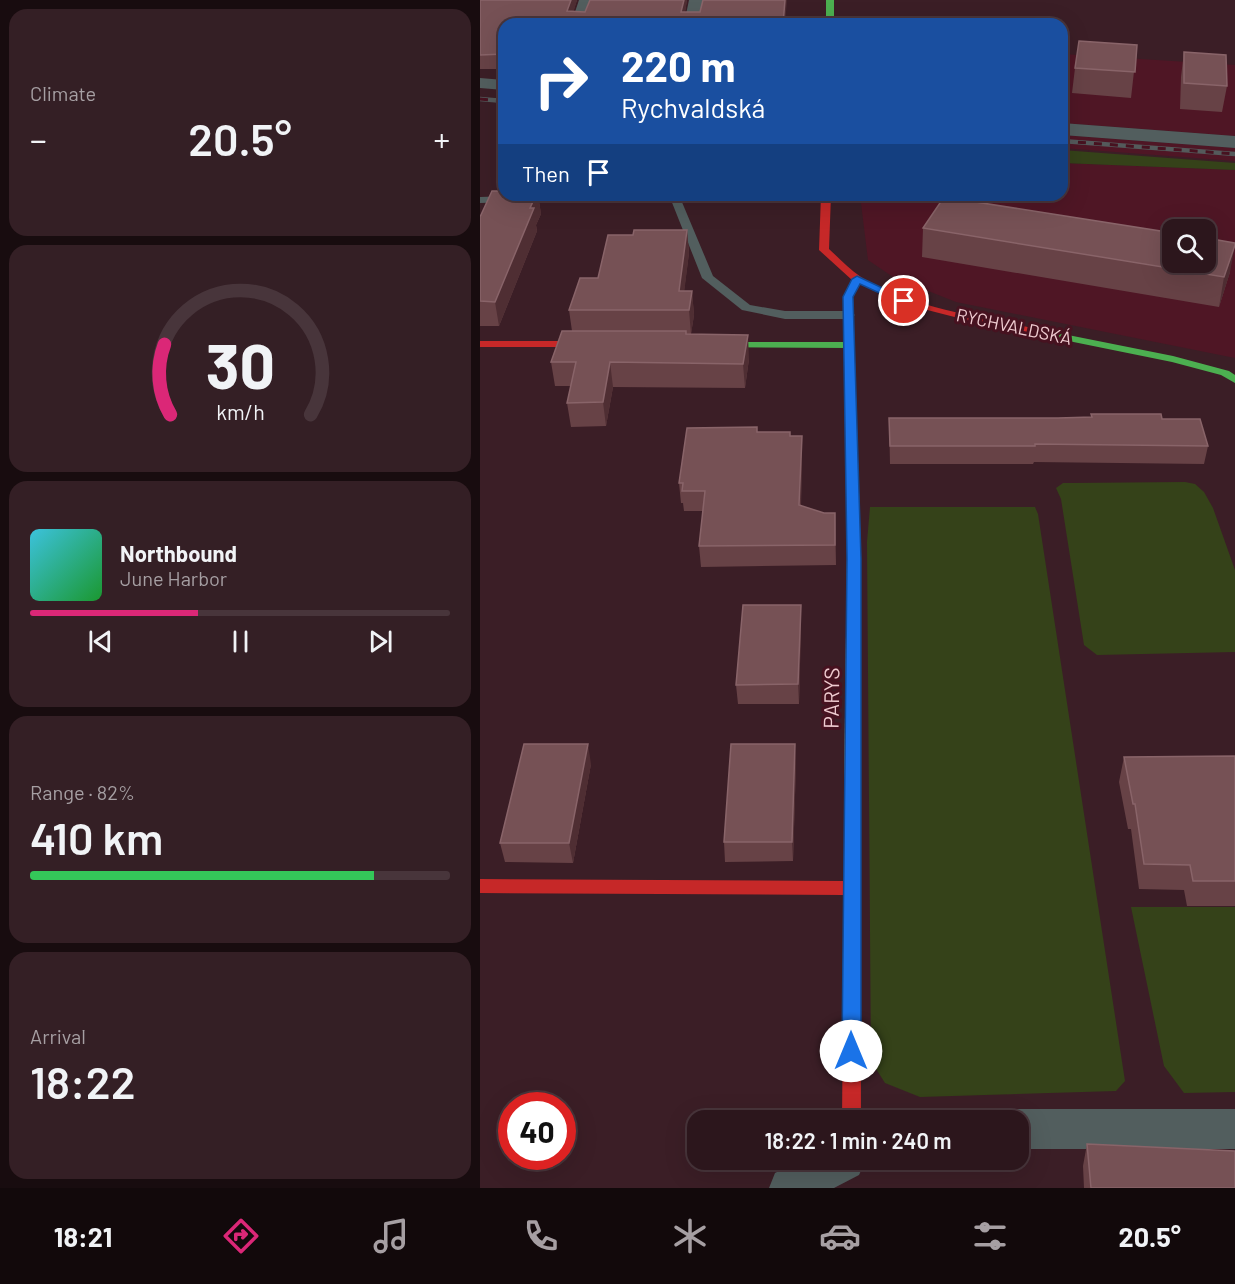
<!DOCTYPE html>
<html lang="en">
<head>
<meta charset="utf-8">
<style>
	body { margin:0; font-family:Barlow,sans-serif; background:#341f25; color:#f1f3f6; height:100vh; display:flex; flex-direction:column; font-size:22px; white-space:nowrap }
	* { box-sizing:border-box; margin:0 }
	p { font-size:20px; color:#a69fa3 }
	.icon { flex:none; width:33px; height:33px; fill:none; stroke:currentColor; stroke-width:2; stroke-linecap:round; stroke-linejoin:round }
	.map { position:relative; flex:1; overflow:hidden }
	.drawer { display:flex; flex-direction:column; gap:9px; padding:9px; background:#180c0f; width:480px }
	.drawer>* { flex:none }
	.guide { position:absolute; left:18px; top:18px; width:570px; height:183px; border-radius:18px; box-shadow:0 6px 24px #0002,0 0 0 2px #48353b; background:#1a4fa0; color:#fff; overflow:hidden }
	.fabs { position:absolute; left:682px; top:219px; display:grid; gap:12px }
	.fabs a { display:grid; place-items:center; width:54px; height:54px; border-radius:12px; background:#2c161c; box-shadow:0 6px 24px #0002,0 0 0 2px #48353b; font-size:30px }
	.speed { position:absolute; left:18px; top:1092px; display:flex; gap:12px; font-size:30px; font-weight:700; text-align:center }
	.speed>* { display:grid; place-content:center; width:78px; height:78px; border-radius:50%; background:#2c161c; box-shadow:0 6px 24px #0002,0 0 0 2px #48353b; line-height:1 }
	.speed .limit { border:9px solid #d22; background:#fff; color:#111 }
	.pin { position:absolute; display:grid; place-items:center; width:51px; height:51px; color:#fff; margin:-26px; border:3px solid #fff; border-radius:50%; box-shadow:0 2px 6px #0007 }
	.me { position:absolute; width:66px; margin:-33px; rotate:0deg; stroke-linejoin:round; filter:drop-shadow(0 0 4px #0008) }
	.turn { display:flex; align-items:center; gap:21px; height:126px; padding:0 24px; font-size:27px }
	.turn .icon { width:78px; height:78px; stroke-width:2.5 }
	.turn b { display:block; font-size:42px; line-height:51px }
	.then { display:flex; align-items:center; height:57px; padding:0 24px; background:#0003; gap:12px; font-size:22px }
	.big { font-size:45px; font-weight:600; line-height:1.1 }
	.drawer .card { flex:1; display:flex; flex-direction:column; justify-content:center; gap:9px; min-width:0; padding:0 21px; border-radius:18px; background:#341f25 }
	.drawer .dial { align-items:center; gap:0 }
	.dial svg { height:156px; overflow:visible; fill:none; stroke:#48353b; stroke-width:7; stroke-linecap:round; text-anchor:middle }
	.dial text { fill:#f1f3f6; stroke:none }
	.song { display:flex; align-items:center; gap:18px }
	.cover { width:72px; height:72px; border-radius:9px; background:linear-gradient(135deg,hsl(190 70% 55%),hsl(130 70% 35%)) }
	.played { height:6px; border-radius:3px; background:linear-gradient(90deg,#db2777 40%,#48353b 40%) }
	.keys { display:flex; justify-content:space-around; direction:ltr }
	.heat { display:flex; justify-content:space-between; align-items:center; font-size:33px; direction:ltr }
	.charge { height:9px; border-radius:4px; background:linear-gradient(90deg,#34c759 82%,#48353b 0) }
	.trip { position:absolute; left:207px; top:1110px; width:342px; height:60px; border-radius:18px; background:#2c161c; box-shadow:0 6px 24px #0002,0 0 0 2px #48353b; font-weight:600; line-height:60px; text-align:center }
	.tab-bar { display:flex; height:96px; justify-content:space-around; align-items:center; background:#12090b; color:#a69fa3 }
	.tab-bar .icon { width:42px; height:42px }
	.tab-bar .current { color:#db2777 }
	.tab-bar b { font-size:27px; color:#f1f3f6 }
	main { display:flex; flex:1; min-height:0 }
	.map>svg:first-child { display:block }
	.built { fill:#4f1625; fill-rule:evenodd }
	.green { fill:#354219 }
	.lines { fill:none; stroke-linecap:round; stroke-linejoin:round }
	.lane { fill:#525e5e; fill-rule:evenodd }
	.street { fill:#525e5e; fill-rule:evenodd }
	.fast { fill:#4caf50; fill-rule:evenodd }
	.slow { fill:#ffc107; fill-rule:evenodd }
	.jam { fill:#c62828; fill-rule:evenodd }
	.rail-casing { stroke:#545a5b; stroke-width:4.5 }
	.rail { stroke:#471220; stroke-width:3; stroke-dasharray:8; stroke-linecap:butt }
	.wall { fill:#674246 }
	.shaded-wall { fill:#4f2e33 }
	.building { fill:#765155; stroke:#896469; stroke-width:1.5 }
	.route { fill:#1a73e8; stroke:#114b97; stroke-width:1.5 }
	.labels { text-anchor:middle; stroke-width:6; stroke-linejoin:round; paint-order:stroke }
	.far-street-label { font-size:18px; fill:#f0ccd1; stroke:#471220 }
	.street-label { font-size:21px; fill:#f0ccd1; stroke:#471220 }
</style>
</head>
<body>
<main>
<section class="drawer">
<div class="card"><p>Climate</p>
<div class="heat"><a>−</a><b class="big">20.5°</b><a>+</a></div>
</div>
<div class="card dial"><svg viewBox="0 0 100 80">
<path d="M14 69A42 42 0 1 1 86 69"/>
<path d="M14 69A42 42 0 0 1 11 33" stroke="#db2777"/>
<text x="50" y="56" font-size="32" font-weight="700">30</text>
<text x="50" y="72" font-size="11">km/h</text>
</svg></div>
<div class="card">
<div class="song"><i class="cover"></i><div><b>Northbound</b><p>June Harbor</p></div></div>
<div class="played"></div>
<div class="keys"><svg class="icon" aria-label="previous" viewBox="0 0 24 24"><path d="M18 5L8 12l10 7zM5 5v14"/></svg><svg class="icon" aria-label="pause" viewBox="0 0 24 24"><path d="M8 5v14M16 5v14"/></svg><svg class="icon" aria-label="next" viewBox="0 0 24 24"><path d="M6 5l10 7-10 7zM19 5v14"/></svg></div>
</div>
<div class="card"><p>Range · 82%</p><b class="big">410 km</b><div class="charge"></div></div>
<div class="card"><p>Arrival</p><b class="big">18:22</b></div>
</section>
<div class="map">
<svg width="755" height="1188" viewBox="0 0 755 1188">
	<rect width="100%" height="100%" fill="#3b1e26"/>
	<path class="built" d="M 582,54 L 755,65 L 755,136 L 582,123 Z
		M 582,135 L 755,148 L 755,161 L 582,148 Z
		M 582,163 L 755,170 L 755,358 L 476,302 L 413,277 L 388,260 L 380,195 L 582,195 ZM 693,230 L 726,230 L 726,262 L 693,262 Z"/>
	<path class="green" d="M 582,150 L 755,163 L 755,170 L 582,163 Z
		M 705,482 L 715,484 L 724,492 L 733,508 L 755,570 L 755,652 L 617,655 L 604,645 L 581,499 L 576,488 L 583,483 L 591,483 Z
		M 390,507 L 555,507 L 558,514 L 645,1081 L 636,1091 L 440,1097 L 405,1083 L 391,1061 L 387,542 Z
		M 651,907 L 755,907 L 755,1092 L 704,1093 L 684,1066 Z"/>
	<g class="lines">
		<path class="lane" d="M 54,195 L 147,195 L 142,198 L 0,203 L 0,197 Z
			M 189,195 L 199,195 L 233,276 L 270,305 L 305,311 L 369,311 L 375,315 L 369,319 L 305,319 L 262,310 L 222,278 Z"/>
		<path class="street" d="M 99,0 L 115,0 L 107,24 L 91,24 Z
			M 209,0 L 225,0 L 220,24 L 204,24 Z
			M 0,78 L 24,80 L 24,90 L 0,88 Z
			M 582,123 L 755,136 L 755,148 L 582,135 Z
			M 538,1109 L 755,1109 L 755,1149 L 538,1149 L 538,1120 L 520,1120 L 523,1115 Z
			M 321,1160 L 386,1160 L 379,1175 L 354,1188 L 289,1188 L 295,1173 Z"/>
		<path class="fast" d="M 346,0 L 354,0 L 354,24 L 346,24 Z
			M 563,330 L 693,356 L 749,371 L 755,375 L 755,383 L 741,375 L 692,362 L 559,335 L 558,333 Z
			M 224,342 L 369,342 L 374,345 L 369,348 L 220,347 L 219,345 Z"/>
		<path class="slow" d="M 374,552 L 381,556 L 380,798 L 378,802 L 372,804 L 366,802 L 364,798 L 367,556 Z"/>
		<path class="jam" d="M 341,195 L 351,195 L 349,249 C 359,258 369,269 381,277 C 427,307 509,319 563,330 L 568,333 L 563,336 L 494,322 L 420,303 L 380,284 L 373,297 L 381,556 L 374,560 L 367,556 L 363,297 L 372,280 L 339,250 Z
			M 0,341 L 122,341 L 127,344 L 122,347 L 0,347 Z
			M 372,792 L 378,794 L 380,798 L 381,1120 L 362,1120 L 364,895 L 0,893 L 0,879 L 364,881 L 364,798 L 366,794 Z"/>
		<g class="rail-casing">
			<path id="rail" d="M 0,99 L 24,101
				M 582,141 L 755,154"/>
		</g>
		<use href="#rail" class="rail"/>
	</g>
	<path class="wall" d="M 0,0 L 97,0 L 93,12 L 105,12 L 207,0 L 205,12 L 24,24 L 24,69 L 0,69 Z
		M 657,45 L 651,98 L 592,93 L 595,68 Z
		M 704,52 L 747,86 L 742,112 L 700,109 L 701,77 Z
		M 24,195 L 58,195 L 61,214 L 56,225 L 57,231 L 19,326 L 0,326 L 0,217 Z
		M 443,228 L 750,272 L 739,307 L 442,257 Z
		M 207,230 L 209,253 L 204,291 L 212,291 L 214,315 L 211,334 L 269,359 L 265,388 L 133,387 L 126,426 L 91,427 L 87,403 L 91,386 L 75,386 L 71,362 L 92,331 L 89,310 L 118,278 L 153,235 Z
		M 611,414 L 682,419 L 728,446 L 724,464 L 554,462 L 553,464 L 410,464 L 409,418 L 578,418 L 611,417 Z
		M 277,432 L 310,436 L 322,436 L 322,456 L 321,506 L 344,513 L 355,513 L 356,565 L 221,567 L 219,546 L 223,511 L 204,511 L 203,503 L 201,503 L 199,483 Z
		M 321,605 L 321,625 L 319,704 L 258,704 L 256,685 Z
		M 755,756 L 755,906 L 707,906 L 704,890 L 659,889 L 651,829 L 648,829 L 639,782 L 644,757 Z
		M 316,763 L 313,861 L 245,862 L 244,842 Z
		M 111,764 L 93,863 L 25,862 L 20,843 Z
		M 607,1144 L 755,1188 L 604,1188 L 603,1166 Z"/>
	<path class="shaded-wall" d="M 91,0 L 97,0 L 90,24 L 87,11 Z
		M 204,0 L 207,0 L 203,24 L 201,12 Z
		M 305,0 L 307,0 L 305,24 L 303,24 Z
		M 56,195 L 58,195 L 61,214 L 56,225 L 57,231 L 19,326 L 15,302 Z
		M 207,230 L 209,253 L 202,310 L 199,291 Z
		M 755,245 L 750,272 L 739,307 L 744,277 Z
		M 212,291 L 214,315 L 211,334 L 209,310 Z
		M 268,335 L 269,359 L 265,388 L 263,364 Z
		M 130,362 L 133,387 L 126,426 L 123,402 Z
		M 322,436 L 322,456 L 320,525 L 319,505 Z
		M 321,605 L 321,625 L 319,704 L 318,684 Z
		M 108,744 L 111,764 L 93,863 L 89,843 Z
		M 315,744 L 316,763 L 313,861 L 312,842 Z"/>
	<path class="building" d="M 0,0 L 91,0 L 87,11 L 105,12 L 110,0 L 204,0 L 201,12 L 220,12 L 223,0 L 305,0 L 303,24 L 24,24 L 24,54 L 0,55 Z
		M 599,41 L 657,45 L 655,72 L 595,68 Z
		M 704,52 L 746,55 L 747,86 L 704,83 Z
		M 12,191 L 24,191 L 24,195 L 56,195 L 50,208 L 54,208 L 15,302 L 0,301 L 0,217 Z
		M 464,197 L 693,233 L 693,262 L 726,262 L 726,238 L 755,243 L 755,245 L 744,277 L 443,228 Z
		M 154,230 L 207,230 L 199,291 L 212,291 L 209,310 L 89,310 L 100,278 L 118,278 L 128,235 L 153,235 Z
		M 82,331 L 206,331 L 206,334 L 268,335 L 263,364 L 130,362 L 123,402 L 87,403 L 96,362 L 71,362 Z
		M 611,414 L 681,414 L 682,419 L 720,419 L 728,446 L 555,444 L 555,446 L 410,446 L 409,418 L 578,418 L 612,417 Z
		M 277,427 L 277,432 L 310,432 L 310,436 L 322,436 L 319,505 L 344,513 L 355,513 L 355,545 L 219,546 L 225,491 L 202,491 L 203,483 L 199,483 L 207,428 Z
		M 263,605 L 321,605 L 318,684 L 256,685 Z
		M 44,744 L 108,744 L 89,843 L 20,843 Z
		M 251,744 L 315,744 L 312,842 L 244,842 Z
		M 755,756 L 755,881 L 713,881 L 710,865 L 664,864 L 655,804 L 653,804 L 644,757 Z
		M 607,1144 L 755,1151 L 755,1188 L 611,1188 Z"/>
	<path class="route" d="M 377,276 L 430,301 L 421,303 L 380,284 L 373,297 L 381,559 L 381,1051 L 378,1057 L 371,1059 L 365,1057 L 362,1051 L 367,559 L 363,297 L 372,279 Z"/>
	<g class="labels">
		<g class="far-street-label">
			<text transform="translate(534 327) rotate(12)" y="6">RYCHVALDSKÁ</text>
		</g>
		<g class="street-label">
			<text transform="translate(352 698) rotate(-89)" y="7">PARYS</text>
		</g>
	</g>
</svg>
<div class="fabs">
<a><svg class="icon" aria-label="search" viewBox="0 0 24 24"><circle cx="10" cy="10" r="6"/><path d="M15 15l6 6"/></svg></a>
</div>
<div class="speed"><div class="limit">40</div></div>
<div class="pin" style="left:424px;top:301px;background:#d93025"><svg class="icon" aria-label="arrive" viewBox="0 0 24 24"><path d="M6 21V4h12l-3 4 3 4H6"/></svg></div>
<svg class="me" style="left:371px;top:1051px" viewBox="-20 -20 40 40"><circle r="19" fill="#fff"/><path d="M0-13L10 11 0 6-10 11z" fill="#1a73e8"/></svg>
<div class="trip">18:22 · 1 min · 240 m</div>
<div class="guide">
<div class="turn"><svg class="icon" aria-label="right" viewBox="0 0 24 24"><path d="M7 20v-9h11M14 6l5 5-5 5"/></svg><div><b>220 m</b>Rychvaldská</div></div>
<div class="then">Then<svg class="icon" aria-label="arrive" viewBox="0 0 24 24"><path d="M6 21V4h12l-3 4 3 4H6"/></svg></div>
</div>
</div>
</main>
<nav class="tab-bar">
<b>18:21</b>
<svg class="icon current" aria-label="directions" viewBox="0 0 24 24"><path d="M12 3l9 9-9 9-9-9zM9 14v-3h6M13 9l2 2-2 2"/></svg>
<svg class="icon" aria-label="music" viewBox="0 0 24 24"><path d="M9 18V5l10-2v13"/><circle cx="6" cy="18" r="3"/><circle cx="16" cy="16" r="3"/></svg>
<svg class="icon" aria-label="phone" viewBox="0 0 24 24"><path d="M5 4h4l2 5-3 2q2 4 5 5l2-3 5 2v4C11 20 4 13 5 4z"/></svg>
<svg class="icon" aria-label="climate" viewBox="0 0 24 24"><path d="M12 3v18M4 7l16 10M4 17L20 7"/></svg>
<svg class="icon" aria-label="car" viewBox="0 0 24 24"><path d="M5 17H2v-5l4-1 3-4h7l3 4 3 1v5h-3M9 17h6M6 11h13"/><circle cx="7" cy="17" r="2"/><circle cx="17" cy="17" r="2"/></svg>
<svg class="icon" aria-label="filters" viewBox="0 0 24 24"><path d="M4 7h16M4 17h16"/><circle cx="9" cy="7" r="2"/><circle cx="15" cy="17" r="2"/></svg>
<b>20.5°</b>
</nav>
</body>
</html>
